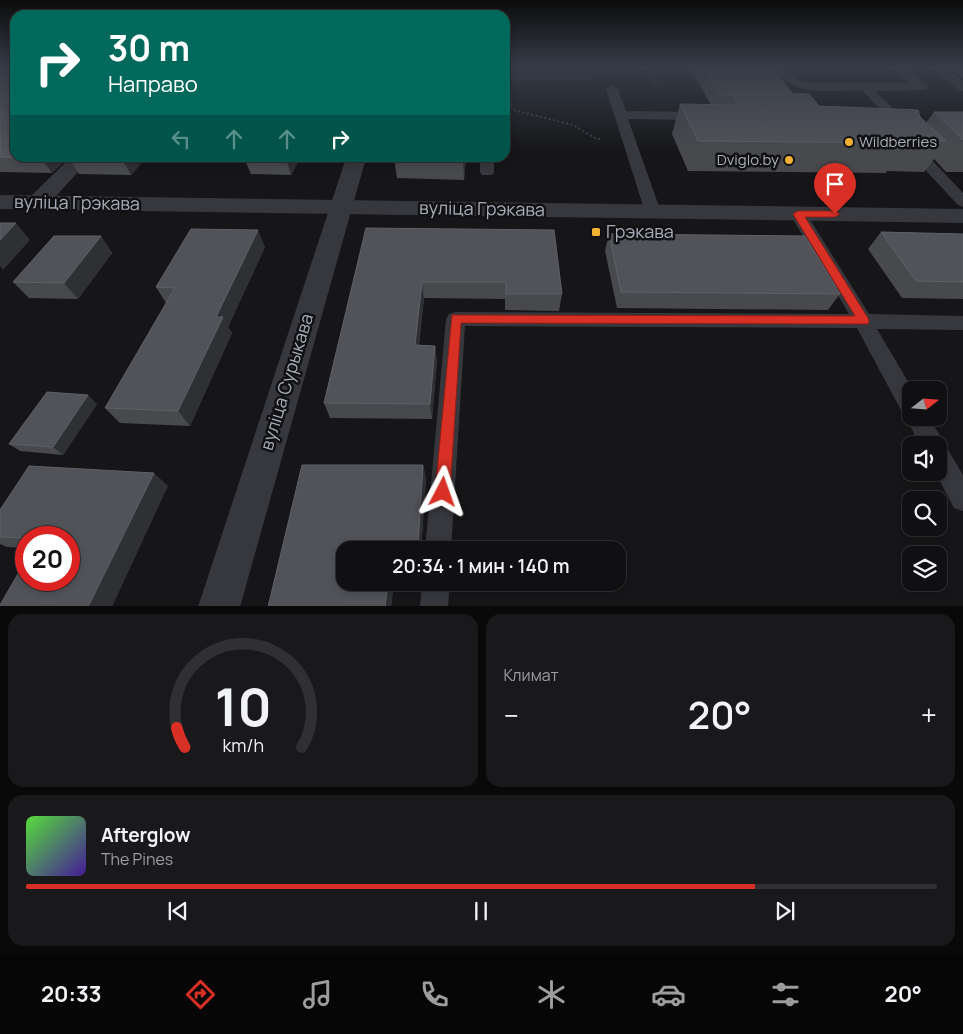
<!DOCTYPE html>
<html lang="ru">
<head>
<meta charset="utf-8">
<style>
	body { margin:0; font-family:Manrope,sans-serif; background:#19191b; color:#f1f3f6; height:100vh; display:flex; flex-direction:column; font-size:19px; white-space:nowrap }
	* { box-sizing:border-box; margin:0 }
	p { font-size:16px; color:#9c9d9f }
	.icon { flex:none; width:28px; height:28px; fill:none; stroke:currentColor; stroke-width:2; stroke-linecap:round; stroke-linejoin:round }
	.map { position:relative; height:606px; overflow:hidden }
	.drawer { display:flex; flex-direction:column; gap:8px; padding:8px; background:#09090a; flex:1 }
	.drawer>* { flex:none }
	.hud { position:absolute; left:10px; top:10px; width:500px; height:152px; border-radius:15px; box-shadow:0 2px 8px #0003,0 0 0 1px #303032; background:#00695c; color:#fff; overflow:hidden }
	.needle { width:32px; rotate:73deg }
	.tools { position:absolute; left:902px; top:381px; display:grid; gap:10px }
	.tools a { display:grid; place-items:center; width:45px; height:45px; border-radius:10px; background:#101012; box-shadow:0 2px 8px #0003,0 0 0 1px #303032; font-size:25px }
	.speed { position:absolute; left:15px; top:526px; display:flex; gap:10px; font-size:25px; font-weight:700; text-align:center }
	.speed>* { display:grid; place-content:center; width:65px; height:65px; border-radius:50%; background:#101012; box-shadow:0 2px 8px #0003,0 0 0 1px #303032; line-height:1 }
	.speed .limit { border:8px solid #d22; background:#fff; color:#111 }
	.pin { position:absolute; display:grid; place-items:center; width:42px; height:42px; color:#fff; margin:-51px -21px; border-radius:50% 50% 50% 0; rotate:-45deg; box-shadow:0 0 5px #0007 }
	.pin .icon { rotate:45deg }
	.me { position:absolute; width:55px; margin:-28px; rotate:4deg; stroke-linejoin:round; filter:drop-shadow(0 0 4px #0008) }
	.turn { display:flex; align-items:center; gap:18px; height:105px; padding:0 15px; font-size:22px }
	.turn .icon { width:65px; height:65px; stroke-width:2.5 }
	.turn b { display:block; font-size:35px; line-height:42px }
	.lanes { display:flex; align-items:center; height:48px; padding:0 15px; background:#0003; justify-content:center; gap:25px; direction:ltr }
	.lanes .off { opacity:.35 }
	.big { font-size:38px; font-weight:600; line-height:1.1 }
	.drawer .card { flex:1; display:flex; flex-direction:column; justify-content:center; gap:8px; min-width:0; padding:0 18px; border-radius:15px; background:#19191b }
	.drawer .dial { align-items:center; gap:0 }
	.dial svg { height:130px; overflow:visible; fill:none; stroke:#303032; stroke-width:7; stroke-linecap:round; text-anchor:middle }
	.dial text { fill:#f1f3f6; stroke:none }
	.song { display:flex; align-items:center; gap:15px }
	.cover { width:60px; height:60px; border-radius:8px; background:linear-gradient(135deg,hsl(110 70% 55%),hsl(260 70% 35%)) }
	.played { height:5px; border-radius:2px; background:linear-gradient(90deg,#d93025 80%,#303032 80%) }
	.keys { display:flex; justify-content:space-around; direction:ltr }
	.heat { display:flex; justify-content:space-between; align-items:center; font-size:28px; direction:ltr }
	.drawer .tiles { flex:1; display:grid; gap:8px; grid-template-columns:1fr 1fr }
	.card:last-child { grid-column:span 2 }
	.trip { position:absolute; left:336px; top:541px; width:290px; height:50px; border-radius:15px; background:#101012; box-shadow:0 2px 8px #0003,0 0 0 1px #303032; font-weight:600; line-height:50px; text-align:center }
	.dock { display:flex; height:80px; justify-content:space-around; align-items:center; background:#060607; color:#9c9d9f }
	.dock .icon { width:35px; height:35px }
	.dock .selected { color:#d93025 }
	.dock b { font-size:22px; color:#f1f3f6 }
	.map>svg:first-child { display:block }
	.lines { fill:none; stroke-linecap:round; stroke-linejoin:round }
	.path { stroke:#3d3f44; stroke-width:2; stroke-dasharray:2 2.5; stroke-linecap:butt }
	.service { fill:#37383d; fill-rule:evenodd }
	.minor { fill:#37383d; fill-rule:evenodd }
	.tertiary { fill:#37383d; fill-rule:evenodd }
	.wall { fill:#47494d }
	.shaded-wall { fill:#2f3033 }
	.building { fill:#525359; stroke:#5f6168 }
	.route { fill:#d93025; stroke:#8d1f18 }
	.poi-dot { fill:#f2b134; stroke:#111113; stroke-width:2 }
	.labels { text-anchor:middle; stroke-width:5; stroke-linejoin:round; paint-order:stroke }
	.far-poi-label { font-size:15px; fill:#a8adb8; stroke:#111113; text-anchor:start }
	.street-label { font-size:18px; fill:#a8adb8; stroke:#111113 }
	.poi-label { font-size:18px; fill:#a8adb8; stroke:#111113; text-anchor:start }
</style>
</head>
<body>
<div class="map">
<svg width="963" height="607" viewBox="0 0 963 607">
	<rect width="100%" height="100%" fill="#161618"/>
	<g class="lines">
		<path class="path" d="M 646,67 L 657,91
			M 505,78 L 589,79
			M 505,89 L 511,93 L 511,108
			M 505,108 L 573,125 L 597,139 L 602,139"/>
		<path class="service" d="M 773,67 L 784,67 L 796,79 L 810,83 L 911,83 L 892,67 L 904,67 L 926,84 L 928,87 L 926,90 L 875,91 L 909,124 L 914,141 L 963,193 L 963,207 L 958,205 L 902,145 L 898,128 L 862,90 C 830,90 791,98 773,67 Z
			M 932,67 L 944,67 L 963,81 L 963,91 L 959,90 Z
			M 612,85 L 618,89 L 626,111 L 703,112 L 709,116 L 703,120 L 628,119 L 661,212 L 659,216 L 647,216 L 645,212 L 606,89 Z
			M 480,158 L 494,158 L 494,172 L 492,175 L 482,175 L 480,172 Z
			M 798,209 L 804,210 L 869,314 L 963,316 L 963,330 L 877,329 L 913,390 L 911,390 L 911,418 L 929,418 L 941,437 L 944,447 L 947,448 L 963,475 L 963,511 L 954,508 L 935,472 L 939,472 L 939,445 L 920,445 L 906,418 L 907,415 L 903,414 L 857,328 L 465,326 L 451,550 L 425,550 L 446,319 L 449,314 L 456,312 L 849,314 L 790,214 L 792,210 Z
			M 422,582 L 450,582 L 448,607 L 420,607 Z"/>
		<path class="minor" d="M 70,158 L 91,158 L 45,208 L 37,210 L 29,208 L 26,203 L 29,198 Z
			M 346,158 L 366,158 L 240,607 L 198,607 Z"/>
		<path class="tertiary" d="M 0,195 L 963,209 L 963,223 L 0,209 Z"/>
	</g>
	<path class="wall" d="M 0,67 L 68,158 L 52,173 L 0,172 Z
		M 690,67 L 771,67 L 792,93 L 819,106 L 920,117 L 926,123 L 934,112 L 963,112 L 963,172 L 946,172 L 934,159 L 924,172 L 887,171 L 886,173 L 688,171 L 672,134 L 680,104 L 711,105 Z
		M 949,67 L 963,67 L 963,78 Z
		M 69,158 L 146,158 L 131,175 L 79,174 Z
		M 244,158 L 300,158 L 291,175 L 251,174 Z
		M 394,158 L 466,158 L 464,180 L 397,178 Z
		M 366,228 L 562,294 L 559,311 L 505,310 L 505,299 L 424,298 L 419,345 L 435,346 L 437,361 L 432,419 L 330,418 L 324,403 Z
		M 881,232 L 963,234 L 963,299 L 902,298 L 868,249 Z
		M 609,234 L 840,294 L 828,310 L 617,308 L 605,251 Z
		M 101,236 L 112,253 L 78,299 L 29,298 L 13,282 Z
		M 265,247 L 228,327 L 232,333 L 190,426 L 120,423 L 105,408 L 166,303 L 156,287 Z
		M 97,404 L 63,455 L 20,451 L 9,444 Z
		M 423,465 L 426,479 L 421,550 L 345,550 L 345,582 L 394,582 L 391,607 L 268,607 Z
		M 168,486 L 69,538 L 26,538 L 26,548 L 7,547 L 0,544 L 0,510 Z"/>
	<path class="shaded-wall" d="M 41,158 L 68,158 L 52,173 Z
		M 124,158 L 146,158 L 131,175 L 122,159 Z
		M 287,158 L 300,158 L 291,175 L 286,159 Z
		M 463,158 L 466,158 L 464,180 Z
		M 16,223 L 30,240 L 3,270 L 0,266 L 0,240 Z
		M 258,230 L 265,247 L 228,327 L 232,333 L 190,426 L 178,411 L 216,317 Z
		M 101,236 L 112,253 L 78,299 L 64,283 Z
		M 422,282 L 424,298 L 417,361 L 415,345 Z
		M 435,346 L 437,361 L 432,419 L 430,404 Z
		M 88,395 L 97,404 L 63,455 L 53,447 Z
		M 423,465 L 426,479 L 421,550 L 419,550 L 418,545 Z
		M 154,473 L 168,486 L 112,607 L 88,607 Z
		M 388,582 L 394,582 L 391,607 L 385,607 Z"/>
	<path class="building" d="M 0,67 L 15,67 L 15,158 L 41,158 L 0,157 Z
		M 703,67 L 771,67 L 792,93 L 731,93 L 730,95 L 719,95 Z
		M 731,93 L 809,94 L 819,106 L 918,110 L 920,117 L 946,141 L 904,141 L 906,143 L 698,141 L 680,104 L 738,105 Z
		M 934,112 L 963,112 L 963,140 Z
		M 69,158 L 124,158 L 122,159 Z
		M 244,158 L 287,158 L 286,159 Z
		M 0,223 L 16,223 L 0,240 Z
		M 366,228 L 554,230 L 562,294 L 506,294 L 506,282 L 422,282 L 415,345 L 435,346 L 430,404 L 324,403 Z
		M 191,229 L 258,230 L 216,317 L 223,317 L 178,411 L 105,408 L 175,288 L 156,287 Z
		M 881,232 L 963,234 L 963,282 L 916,281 Z
		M 609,234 L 805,236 L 840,294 L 621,292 Z
		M 54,236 L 101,236 L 64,283 L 13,282 Z
		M 47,392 L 88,395 L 53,447 L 9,444 Z
		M 302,465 L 423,465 L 418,545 L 392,546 L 391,550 L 345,550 L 345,582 L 388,582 L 385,607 L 268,607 Z
		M 29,466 L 154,473 L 88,607 L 0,607 L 0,605 L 26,560 L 26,580 L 69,580 L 69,538 L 26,538 L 0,537 L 0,510 Z"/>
	<linearGradient id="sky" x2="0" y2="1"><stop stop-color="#0c0c0d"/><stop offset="0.44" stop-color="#363c48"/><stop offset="1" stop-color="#363c48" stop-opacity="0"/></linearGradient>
	<rect width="963" height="152" fill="url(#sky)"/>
	<path class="route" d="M 798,211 L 835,211 L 840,214 L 835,217 L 805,217 L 868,318 L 869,321 L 868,324 L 461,323 L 450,492 L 448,497 L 443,500 L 437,497 L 435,492 L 452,315 L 855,316 L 793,214 Z"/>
	<g class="poi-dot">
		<circle cx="849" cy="142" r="5"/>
		<circle cx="789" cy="160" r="5"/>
		<rect x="591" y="227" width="10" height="10" rx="2.5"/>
	</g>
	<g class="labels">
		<g class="far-poi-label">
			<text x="859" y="147">Wildberries</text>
			<text x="779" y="165" text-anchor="end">Dviglo.by</text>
		</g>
		<g class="street-label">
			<text transform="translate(77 203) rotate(1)" y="6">вуліца Грэкава</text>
			<text transform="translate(482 209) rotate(1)" y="6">вуліца Грэкава</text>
			<text transform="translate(287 382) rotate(-73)" y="6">вуліца Сурыкава</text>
		</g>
		<g class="poi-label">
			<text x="606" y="238">Грэкава</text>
		</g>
	</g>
</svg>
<div class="tools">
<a><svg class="needle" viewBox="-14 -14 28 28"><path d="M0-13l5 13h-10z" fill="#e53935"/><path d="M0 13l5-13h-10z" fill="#9c9d9f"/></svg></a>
<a><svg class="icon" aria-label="sound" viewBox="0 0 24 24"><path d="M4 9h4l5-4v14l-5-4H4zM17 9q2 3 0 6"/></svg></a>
<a><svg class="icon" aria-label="search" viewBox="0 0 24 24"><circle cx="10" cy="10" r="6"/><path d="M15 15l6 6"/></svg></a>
<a><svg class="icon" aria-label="layers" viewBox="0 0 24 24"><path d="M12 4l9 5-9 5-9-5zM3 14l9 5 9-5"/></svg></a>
</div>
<div class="speed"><div class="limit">20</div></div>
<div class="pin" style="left:835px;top:214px;background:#d93025"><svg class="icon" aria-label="arrive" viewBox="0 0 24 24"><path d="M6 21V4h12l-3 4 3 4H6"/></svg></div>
<svg class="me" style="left:443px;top:492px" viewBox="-20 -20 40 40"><path d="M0-17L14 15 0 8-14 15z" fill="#d93025" stroke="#fff" stroke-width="4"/></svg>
<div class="trip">20:34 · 1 мин · 140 m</div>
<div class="hud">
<div class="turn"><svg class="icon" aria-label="right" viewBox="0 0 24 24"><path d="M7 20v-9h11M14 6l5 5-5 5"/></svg><div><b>30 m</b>Направо</div></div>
<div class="lanes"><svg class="icon off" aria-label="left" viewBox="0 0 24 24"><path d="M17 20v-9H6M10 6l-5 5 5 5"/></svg><svg class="icon off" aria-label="ahead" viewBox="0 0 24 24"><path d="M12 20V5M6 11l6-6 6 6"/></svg><svg class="icon off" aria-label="ahead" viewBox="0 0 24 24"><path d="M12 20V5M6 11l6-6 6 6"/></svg><svg class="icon" aria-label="right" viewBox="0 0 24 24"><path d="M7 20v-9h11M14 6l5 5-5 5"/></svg></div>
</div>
</div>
<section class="drawer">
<div class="tiles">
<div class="card dial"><svg viewBox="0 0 100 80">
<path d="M14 69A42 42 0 1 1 86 69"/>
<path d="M14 69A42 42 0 0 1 9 57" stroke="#d93025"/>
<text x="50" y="56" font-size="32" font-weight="700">10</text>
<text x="50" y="72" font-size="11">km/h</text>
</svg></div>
<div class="card"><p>Климат</p>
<div class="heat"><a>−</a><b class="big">20°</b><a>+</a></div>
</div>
<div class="card">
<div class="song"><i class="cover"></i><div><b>Afterglow</b><p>The Pines</p></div></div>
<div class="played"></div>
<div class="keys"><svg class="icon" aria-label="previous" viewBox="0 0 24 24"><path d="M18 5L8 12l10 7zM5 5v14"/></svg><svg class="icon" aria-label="pause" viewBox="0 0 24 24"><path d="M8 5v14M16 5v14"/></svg><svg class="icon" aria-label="next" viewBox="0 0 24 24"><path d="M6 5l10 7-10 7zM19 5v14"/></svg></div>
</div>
</div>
</section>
<nav class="dock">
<b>20:33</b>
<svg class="icon selected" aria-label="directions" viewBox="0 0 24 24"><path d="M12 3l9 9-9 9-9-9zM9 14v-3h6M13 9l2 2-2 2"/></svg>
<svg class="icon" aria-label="music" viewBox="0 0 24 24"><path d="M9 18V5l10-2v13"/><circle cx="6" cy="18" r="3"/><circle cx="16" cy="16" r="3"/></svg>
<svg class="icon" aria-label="phone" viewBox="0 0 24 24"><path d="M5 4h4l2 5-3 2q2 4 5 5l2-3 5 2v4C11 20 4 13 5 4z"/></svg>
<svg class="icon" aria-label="climate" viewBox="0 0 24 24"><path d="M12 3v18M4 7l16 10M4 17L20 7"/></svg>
<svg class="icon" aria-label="car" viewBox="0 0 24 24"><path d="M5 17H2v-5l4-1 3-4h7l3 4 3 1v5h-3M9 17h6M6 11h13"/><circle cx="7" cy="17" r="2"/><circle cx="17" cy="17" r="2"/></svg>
<svg class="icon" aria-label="filters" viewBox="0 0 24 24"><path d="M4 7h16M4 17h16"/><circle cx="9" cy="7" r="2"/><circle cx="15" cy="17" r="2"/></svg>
<b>20°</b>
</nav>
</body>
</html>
